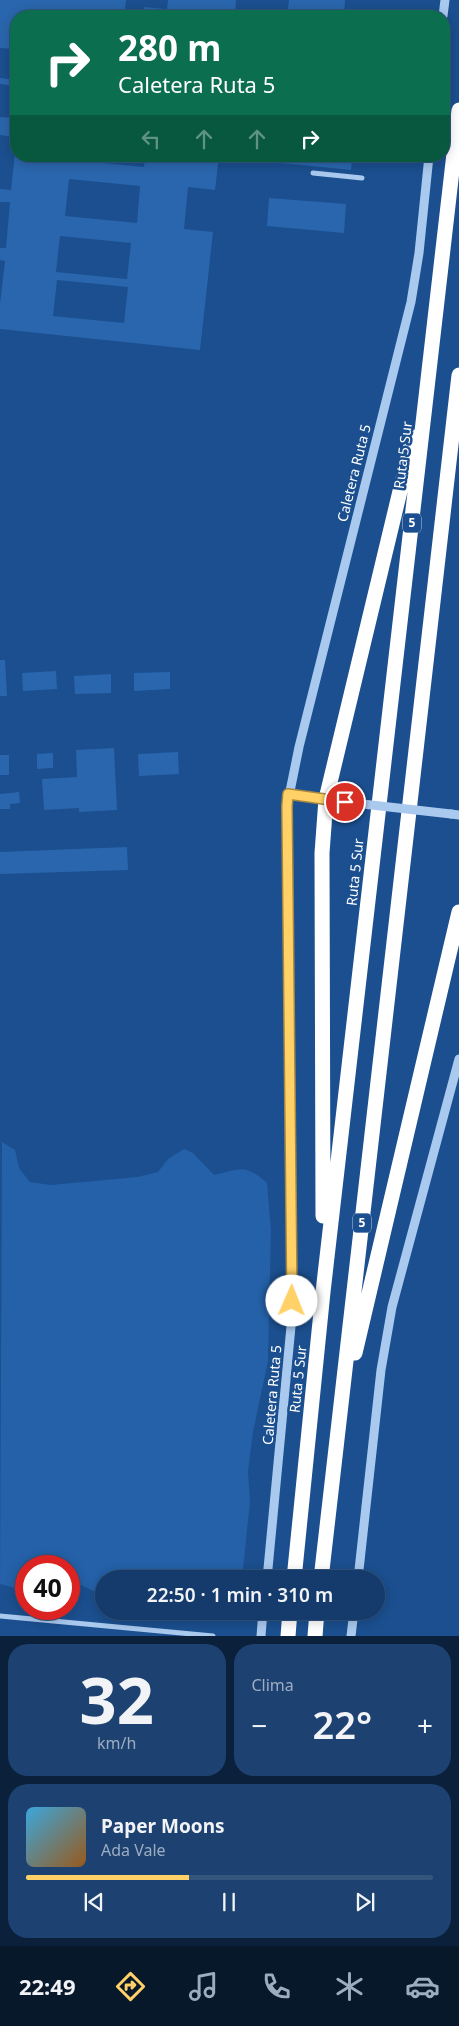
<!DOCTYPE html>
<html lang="es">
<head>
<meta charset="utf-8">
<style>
	body { margin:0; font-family:"Noto Sans",sans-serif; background:#1d4271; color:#f1f3f6; height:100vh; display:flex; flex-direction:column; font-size:19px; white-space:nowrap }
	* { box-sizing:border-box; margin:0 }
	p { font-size:16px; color:#9dadc1 }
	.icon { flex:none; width:28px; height:28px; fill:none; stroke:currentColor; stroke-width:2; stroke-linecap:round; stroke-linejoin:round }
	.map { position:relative; height:1636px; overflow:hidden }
	.side { display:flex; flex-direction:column; gap:8px; padding:8px; background:#0b203b; flex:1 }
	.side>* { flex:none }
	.top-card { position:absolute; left:10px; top:10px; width:440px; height:152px; border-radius:20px; box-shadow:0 2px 12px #0003,0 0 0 1px #33557e; background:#0b6e4f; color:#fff; overflow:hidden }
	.speed { position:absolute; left:15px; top:1555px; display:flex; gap:10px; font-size:25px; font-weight:700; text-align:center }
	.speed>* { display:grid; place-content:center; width:65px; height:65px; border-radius:50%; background:#143b6b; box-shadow:0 2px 12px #0003,0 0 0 1px #33557e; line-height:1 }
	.speed .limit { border:8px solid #d22; background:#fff; color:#111 }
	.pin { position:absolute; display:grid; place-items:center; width:42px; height:42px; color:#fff; margin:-21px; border:2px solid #fff; border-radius:50%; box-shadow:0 1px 5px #0007 }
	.me { position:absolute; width:55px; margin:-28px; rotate:1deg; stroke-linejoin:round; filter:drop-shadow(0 0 4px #0008) }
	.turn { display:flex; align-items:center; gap:18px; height:105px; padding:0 25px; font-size:22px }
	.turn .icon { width:65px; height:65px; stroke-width:2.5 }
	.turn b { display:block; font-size:35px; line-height:42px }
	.lanes { display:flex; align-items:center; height:48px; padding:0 25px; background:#0003; justify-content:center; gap:25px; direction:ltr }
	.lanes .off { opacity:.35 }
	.big { font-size:38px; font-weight:600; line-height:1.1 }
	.side .card { flex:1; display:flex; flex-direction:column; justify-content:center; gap:8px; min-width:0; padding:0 18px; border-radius:20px; background:#1d4271 }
	.side .dial { align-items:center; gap:0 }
	.dial b { font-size:65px; line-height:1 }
	.song { display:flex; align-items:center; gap:15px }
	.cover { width:60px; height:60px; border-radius:8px; background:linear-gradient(135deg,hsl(200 70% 55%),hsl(30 70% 35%)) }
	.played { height:5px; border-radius:2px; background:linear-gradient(90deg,#ffd166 40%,#33557e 40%) }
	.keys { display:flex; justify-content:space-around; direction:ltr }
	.heat { display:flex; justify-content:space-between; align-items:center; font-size:28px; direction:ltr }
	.side .tiles { flex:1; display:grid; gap:8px; grid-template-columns:1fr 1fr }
	.card:last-child { grid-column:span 2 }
	.trip { position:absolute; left:95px; top:1570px; width:290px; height:50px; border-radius:25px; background:#143b6b; box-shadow:0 2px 12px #0003,0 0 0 1px #33557e; font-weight:600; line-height:50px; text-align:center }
	.tabs { display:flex; height:80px; justify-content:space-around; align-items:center; background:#08182b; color:#9dadc1 }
	.tabs .icon { width:35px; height:35px }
	.tabs .active { color:#ffd166 }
	.tabs b { font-size:22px; color:#f1f3f6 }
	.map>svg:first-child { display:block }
	.green { fill:#2461a8 }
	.building { fill:#2a66ad; fill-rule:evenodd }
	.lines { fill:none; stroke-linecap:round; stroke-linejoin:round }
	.minor { stroke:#a9c9ee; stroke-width:5 }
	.tertiary { stroke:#a9c9ee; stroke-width:9 }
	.motorway { stroke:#fff; stroke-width:15 }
	.tertiary-bridge { stroke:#a9c9ee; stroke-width:9 }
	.route-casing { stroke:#a68842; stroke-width:12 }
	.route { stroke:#ffd166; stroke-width:9 }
	.labels { text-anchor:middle; stroke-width:5; stroke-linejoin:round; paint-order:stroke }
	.shield { fill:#1b4f8f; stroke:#bbcadd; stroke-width:1 }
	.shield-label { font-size:12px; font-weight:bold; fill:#fff }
	.street-label { font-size:14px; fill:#fff; stroke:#1b4f8f }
</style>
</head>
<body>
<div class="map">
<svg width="459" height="1636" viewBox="0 0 459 1636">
	<rect width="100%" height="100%" fill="#1b4f8f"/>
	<path class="green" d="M 2,1142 L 15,1150 L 19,1168 L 30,1182 L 51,1185 L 137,1177 L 158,1172 L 168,1159 L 184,1149 L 193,1153 L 214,1175 C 240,1169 245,1163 267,1183 L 271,1230 L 268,1361 L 253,1432 L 248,1471 L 250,1502 L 242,1579 L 104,1579 L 104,1596 L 81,1585 L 69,1585 L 69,1566 L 26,1566 L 26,1587 L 15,1588 L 0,1584 Z"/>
	<path class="building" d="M 0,0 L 126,0 L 124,16 L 16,16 L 16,49 L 0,48 Z
		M 168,0 L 236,0 L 235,16 L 143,16 L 144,7 L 167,9 Z
		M 289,0 L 345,0 L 344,16 L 287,16 Z
		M 0,78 L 16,80 L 16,86 L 0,84 Z
		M 0,117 L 16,118 L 16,137 L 0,135 Z
		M 15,152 L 16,156 L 73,156 L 72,160 L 144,167 L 145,156 L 219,156 L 215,190 L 188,187 L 184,229 L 213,232 L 200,350 L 0,329 L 0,304 L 5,261 L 0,260 L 0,248 L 6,248 L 10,202 L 0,202 L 0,189 L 11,190 ZM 69,179 L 140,186 L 137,223 L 65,216 ZM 60,236 L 131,243 L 127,279 L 56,272 ZM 57,280 L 128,287 L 124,323 L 53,316 Z
		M 273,156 L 352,156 L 351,170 L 272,162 Z
		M 269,198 L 346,204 L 344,233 L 267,226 Z
		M 0,660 L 5,660 L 7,696 L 0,696 Z
		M 56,671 L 57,689 L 23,691 L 22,673 Z
		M 170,672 L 170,689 L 134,691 L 134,673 Z
		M 111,674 L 111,693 L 75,694 L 74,676 Z
		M 114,748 L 117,810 L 79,812 L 79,808 L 44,810 L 42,779 L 77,777 L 76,750 Z
		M 178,752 L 179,774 L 139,776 L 138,754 Z
		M 53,753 L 53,768 L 37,769 L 37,754 Z
		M 0,755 L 9,755 L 9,775 L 0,775 Z
		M 19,792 L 20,803 L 10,804 L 10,809 L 0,809 L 0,794 Z
		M 127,847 L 128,870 L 0,874 L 0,852 Z"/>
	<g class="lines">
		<path class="minor" d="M 313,173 L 362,178
			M 0,1616 L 213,1636"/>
		<path class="tertiary" d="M 443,16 L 445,0
			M 288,794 L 345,802
			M 451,814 L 459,815
			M 267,1579 L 292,1316 L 287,806 L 299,747 L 411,302 L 419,253 L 429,156
			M 358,1579 L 381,1370 L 392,1307 L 459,1059
			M 261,1636 L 263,1611
			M 351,1636 L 354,1611"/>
		<path class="motorway" d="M 323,1216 L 322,853 L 326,799 L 413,437
			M 355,1353 L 459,912
			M 294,1579 L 323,1292 L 459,110
			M 321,1579 L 459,375
			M 288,1636 L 290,1611
			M 315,1636 L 317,1611"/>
		<path class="tertiary-bridge" d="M 345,802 L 451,814"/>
	</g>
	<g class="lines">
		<g class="route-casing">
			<path id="route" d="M 292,1301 L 287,806 L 288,794 L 345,802"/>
		</g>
		<use href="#route" class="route"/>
	</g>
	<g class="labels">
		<g class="shield">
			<rect x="403" y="513.5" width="18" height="19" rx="4"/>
			<rect x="353" y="1213.5" width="18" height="19" rx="4"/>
		</g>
		<g class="shield-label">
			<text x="412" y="527">5</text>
			<text x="362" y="1227">5</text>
		</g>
		<g class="street-label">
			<text transform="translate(403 455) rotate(-83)" y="5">Ruta 5 Sur</text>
			<text transform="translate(354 473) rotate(-76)" y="5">Caletera Ruta 5</text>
			<text transform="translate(355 872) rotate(-84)" y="5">Ruta 5 Sur</text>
			<text transform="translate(298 1379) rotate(-84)" y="5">Ruta 5 Sur</text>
			<text transform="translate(272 1395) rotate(-85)" y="5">Caletera Ruta 5</text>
		</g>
	</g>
</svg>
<div class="speed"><div class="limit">40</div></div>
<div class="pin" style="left:345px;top:802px;background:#d93025"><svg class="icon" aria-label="arrive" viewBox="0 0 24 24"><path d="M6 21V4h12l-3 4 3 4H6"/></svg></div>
<svg class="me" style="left:292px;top:1301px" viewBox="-20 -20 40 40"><circle r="19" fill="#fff"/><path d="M0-13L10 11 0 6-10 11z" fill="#ffd166"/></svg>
<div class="trip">22:50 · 1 min · 310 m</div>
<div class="top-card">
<div class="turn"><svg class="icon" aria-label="right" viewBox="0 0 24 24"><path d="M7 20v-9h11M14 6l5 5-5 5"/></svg><div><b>280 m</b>Caletera Ruta 5</div></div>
<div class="lanes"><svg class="icon off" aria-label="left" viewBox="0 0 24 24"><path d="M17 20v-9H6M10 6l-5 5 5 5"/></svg><svg class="icon off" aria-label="ahead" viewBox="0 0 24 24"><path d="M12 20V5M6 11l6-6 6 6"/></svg><svg class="icon off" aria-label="ahead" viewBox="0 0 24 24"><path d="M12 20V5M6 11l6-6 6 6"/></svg><svg class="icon" aria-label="right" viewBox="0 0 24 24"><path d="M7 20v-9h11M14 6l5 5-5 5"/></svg></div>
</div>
</div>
<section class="side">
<div class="tiles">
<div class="card dial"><b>32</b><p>km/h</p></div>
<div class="card"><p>Clima</p>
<div class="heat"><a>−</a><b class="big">22°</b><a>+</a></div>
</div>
<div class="card">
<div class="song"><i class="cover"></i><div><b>Paper Moons</b><p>Ada Vale</p></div></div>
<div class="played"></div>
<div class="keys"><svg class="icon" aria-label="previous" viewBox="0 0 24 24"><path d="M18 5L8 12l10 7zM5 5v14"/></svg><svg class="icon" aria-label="pause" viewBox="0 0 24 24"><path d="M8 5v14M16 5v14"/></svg><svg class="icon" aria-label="next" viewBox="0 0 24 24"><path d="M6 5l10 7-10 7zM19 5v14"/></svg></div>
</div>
</div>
</section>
<nav class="tabs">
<b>22:49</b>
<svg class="icon active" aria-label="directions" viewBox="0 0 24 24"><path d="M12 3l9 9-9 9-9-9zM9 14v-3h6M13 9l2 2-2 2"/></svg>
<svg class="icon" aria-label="music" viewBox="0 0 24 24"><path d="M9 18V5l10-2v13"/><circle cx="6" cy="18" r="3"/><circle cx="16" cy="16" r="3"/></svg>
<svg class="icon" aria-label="phone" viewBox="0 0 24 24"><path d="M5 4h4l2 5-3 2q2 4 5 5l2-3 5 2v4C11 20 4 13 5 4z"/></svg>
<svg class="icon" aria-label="climate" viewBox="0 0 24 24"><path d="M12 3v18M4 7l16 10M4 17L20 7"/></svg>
<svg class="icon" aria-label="car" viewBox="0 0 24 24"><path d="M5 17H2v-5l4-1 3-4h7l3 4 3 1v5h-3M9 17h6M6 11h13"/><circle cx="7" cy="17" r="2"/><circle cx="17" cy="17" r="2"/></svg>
</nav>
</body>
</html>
